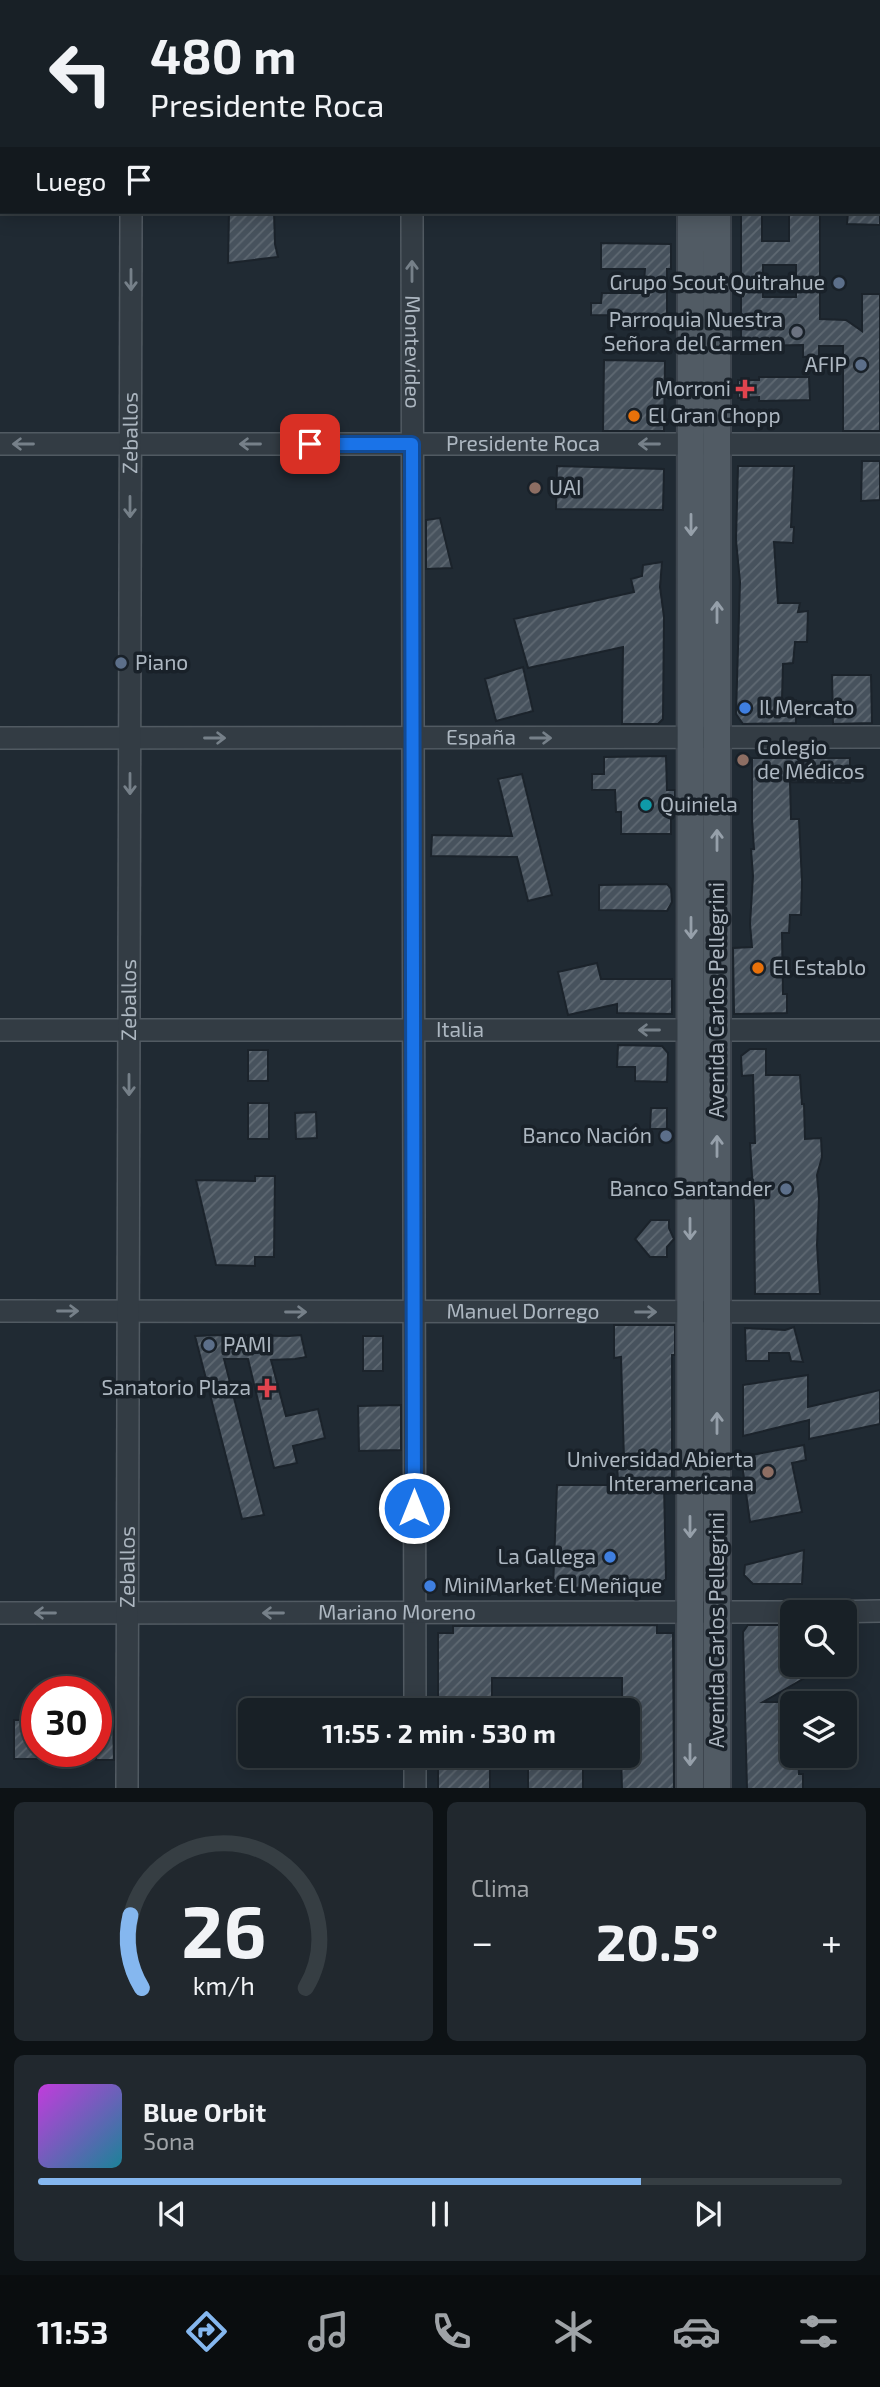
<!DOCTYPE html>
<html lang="es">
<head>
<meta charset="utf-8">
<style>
	body { margin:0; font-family:"Exo 2",sans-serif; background:#21282e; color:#f1f3f6; height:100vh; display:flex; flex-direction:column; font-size:26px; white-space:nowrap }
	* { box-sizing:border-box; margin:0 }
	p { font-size:23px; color:#9fa3a7 }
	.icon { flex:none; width:38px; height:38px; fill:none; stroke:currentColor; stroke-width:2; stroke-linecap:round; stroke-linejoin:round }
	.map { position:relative; height:1788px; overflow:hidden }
	.panel { display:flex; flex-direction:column; gap:14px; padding:14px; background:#0d1215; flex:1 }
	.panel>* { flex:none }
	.top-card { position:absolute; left:0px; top:0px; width:880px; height:214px; box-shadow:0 4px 18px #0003,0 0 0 2px #363e43; background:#182026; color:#f1f3f6; overflow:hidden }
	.tools { position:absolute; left:780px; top:1600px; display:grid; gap:14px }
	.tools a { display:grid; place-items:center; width:77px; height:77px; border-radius:10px; background:#182026; box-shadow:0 4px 18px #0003,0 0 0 2px #363e43; font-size:35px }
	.speed { position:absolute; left:21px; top:1676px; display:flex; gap:14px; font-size:35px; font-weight:700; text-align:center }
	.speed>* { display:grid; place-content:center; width:91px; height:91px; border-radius:50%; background:#182026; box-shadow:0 4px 18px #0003,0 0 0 2px #363e43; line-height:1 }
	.speed .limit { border:10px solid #d22; background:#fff; color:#111 }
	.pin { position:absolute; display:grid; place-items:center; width:60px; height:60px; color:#fff; margin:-30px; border-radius:14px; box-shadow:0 4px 10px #0006 }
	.me { position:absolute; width:77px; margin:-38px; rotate:0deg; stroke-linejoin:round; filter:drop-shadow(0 0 5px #0008) }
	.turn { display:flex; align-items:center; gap:24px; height:147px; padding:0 35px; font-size:32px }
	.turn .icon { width:91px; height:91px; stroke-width:2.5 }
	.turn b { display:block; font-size:49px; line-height:60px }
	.then { display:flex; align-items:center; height:66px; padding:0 35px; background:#0003; gap:14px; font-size:26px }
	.big { font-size:52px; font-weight:700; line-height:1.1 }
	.panel .widget { flex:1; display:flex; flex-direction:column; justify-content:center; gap:10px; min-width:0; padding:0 24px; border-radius:10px; background:#21282e }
	.panel .dial { align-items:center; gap:0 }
	.dial svg { height:182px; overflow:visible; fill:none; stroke:#363e43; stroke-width:7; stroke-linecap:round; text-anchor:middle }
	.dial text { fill:#f1f3f6; stroke:none }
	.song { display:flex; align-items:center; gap:21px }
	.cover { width:84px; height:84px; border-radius:10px; background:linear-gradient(135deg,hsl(290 70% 55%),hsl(190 70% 35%)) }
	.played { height:7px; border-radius:4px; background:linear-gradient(90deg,#85b7ef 75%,#363e43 75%) }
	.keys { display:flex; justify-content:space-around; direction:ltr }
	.heat { display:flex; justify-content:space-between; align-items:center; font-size:38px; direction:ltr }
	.panel .tiles { flex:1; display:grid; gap:14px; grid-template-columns:1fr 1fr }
	.widget:last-child { grid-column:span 2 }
	.trip { position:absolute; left:238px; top:1698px; width:402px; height:70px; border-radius:10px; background:#182026; box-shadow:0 4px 18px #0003,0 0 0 2px #363e43; font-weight:700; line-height:70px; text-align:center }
	.dock { display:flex; height:112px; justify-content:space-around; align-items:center; background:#0a0d0f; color:#9fa3a7 }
	.dock .icon { width:49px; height:49px }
	.dock .selected { color:#85b7ef }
	.dock b { font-size:32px; color:#f1f3f6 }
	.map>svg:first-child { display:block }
	.building { fill:url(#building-hatch); stroke:#1b232b; stroke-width:2; fill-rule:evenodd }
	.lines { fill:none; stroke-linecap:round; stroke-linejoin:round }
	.minor-casing { stroke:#515a62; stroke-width:24 }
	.major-casing { stroke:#3d454e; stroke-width:30 }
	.minor { stroke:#333c44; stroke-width:21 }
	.major { stroke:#515b64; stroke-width:26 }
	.oneway { stroke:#768089 }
	.oneway2 { stroke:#96a0aa }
	.route-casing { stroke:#114b97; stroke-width:18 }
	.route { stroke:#1a73e8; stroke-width:12 }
	.service-dot { fill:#5c6f8a; stroke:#192129; stroke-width:2.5 }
	.worship-dot { fill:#6b7280; stroke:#192129; stroke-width:2.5 }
	.health-dot { fill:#e0444e; stroke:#192129; stroke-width:2.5 }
	.food-dot { fill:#e8710a; stroke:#192129; stroke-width:2.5 }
	.education-dot { fill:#8d6e63; stroke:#192129; stroke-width:2.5 }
	.shop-dot { fill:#3f7fe0; stroke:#192129; stroke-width:2.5 }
	.culture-dot { fill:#0f9aa8; stroke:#192129; stroke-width:2.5 }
	.labels { text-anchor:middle; stroke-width:7; stroke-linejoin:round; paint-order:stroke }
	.poi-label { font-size:21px; fill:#adb7c1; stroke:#192129; text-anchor:end }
	.street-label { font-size:21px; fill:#adb7c1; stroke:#192129 }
</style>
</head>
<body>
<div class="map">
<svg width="880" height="1789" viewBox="0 0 880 1789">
	<defs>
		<pattern id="building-hatch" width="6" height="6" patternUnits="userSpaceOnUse" patternTransform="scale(1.75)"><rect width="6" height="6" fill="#47525d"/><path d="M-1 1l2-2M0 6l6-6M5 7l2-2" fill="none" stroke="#5f6972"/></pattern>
	</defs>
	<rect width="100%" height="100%" fill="#202a33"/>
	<path class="building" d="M 229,212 L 274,212 L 275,244 L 278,257 L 228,263 Z
		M 741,212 L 762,212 L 762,241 L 789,241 L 789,212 L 820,212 L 820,319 L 846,320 L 862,331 L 862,294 L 880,294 L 880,431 L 843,431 L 843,346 L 819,346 L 819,356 L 803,357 L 803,345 L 755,346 L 755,354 L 741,354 ZM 763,265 L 796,265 L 796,297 L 763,297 Z
		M 848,212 L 880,212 L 880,225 L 847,224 Z
		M 601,243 L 671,244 L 671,269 L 667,269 L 667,316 L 591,315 L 591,303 L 601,303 L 602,293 L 643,293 L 645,269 L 601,269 Z
		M 604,360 L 665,361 L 664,431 L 603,431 Z
		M 759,377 L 809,377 L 810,400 L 759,401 L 759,397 L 738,398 L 738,380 L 759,380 Z
		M 862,461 L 880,461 L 880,500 L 861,501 Z
		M 557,466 L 664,469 L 663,510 L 556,509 Z
		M 738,466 L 794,466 L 791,527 L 794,527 L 793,543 L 774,542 L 778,603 L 800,603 L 798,612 L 808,611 L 807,642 L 795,642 L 793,663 L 783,664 L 782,700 L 796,700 L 796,723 L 743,724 L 736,714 L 740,582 L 736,540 Z
		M 440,518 L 452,568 L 426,569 L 426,520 Z
		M 662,562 L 660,587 L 664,617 L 663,719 L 658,724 L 622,724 L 623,647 L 528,668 L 514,619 L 634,592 L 631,579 L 642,576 L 643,565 Z
		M 523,667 L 533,711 L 496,721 L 485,679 Z
		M 832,675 L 871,675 L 872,723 L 833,724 Z
		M 666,756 L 667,790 L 675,790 L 675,811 L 671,811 L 671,834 L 621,834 L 621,812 L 616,812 L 615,790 L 592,790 L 592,774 L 604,774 L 604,757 Z
		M 752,758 L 850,758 L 850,783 L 790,782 L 791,819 L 799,819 L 802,882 L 801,915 L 790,915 L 789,933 L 782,933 L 783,994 L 787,994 L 787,1013 L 734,1014 L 733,948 L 752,947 L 750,924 L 753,876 L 751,849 L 754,849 L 752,820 Z
		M 522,774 L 552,895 L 528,901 L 517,857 L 431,856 L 432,835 L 512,836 L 498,779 Z
		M 667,884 L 671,889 L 672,902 L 667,911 L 599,910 L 599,885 Z
		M 597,963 L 601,979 L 672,979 L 672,1014 L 617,1013 L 617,1004 L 568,1015 L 558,972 Z
		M 618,1045 L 662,1046 L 668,1053 L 667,1082 L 635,1081 L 635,1067 L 617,1067 Z
		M 750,1049 L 766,1049 L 766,1075 L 800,1075 L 802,1104 L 804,1104 L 805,1139 L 821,1138 L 822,1157 L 817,1175 L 819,1199 L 817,1245 L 820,1294 L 755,1294 L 754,1207 L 750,1143 L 755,1143 L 753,1075 L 742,1076 L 741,1056 Z
		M 248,1050 L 268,1050 L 268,1081 L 248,1081 Z
		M 248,1103 L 269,1103 L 269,1139 L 248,1139 Z
		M 651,1108 L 667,1108 L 667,1129 L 650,1129 Z
		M 316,1112 L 317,1138 L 296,1139 L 295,1113 Z
		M 255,1176 L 275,1176 L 274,1257 L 255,1257 L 255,1266 L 216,1265 L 196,1180 L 255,1181 Z
		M 651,1220 L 669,1220 L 669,1228 L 674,1239 L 667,1247 L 667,1257 L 650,1257 L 635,1239 Z
		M 614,1325 L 675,1325 L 675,1355 L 672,1355 L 672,1484 L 664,1484 L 666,1579 L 656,1587 L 553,1588 L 557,1485 L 618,1485 L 617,1460 L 624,1460 L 621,1357 L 614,1358 Z
		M 794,1327 L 803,1362 L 791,1361 L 789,1353 L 769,1353 L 769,1361 L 746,1361 L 745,1328 L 785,1330 Z
		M 219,1335 L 289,1336 L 301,1335 L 306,1357 L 295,1359 L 271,1360 L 286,1416 L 318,1409 L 325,1438 L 293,1446 L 297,1463 L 274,1468 L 248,1359 L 224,1359 L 264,1515 L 242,1519 L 195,1336 Z
		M 363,1336 L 383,1336 L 383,1371 L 363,1371 Z
		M 808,1375 L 808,1407 L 880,1390 L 880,1424 L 809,1439 L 809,1420 L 743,1436 L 743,1385 Z
		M 401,1405 L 401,1450 L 359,1451 L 358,1406 Z
		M 804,1445 L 806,1460 L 792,1463 L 802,1512 L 750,1522 L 741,1457 Z
		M 804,1550 L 802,1584 L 753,1584 L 744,1575 L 745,1565 Z
		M 657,1625 L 657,1633 L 673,1633 L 674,1789 L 622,1789 L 621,1755 L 628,1755 L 628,1710 L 622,1710 L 622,1678 L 492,1678 L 492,1710 L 438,1710 L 438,1633 L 453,1633 L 453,1626 Z
		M 748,1625 L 783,1625 L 785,1653 L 793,1651 L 793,1664 L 805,1664 L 808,1676 L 763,1702 L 793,1702 L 793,1755 L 798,1755 L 799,1774 L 803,1774 L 803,1789 L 747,1789 L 743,1632 Z
		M 14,1720 L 37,1720 L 37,1759 L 14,1759 Z
		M 96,1720 L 113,1720 L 114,1760 L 96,1760 Z
		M 438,1755 L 490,1755 L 490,1789 L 438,1789 Z
		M 528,1755 L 583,1755 L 583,1789 L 528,1789 Z"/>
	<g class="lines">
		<g class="minor-casing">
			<g id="minor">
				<path d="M 412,0 L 412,2"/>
				<path d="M 132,2 L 132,0"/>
				<path d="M 0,156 L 2,156"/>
				<path d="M 878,156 L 880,156"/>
				<path id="s1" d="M 412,212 L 415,1710"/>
				<path id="s2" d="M 0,444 L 880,444"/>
				<path id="s3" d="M 0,738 L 880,737"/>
				<path id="s4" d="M 0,1030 L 880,1030"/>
				<path id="s5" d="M 0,1311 L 880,1312"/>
				<path d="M 823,1612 L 880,1611"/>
				<path id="s6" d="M 0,1613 L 793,1612"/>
				<path d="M 415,1755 L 415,1789"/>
				<path id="s7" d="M 127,1789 L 131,212"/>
			</g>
		</g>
		<g class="major-casing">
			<path id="major" d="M 691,0 L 691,2
				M 717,2 L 717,0
				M 690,1789 L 691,212
				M 717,1789 L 717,212"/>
		</g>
		<use href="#minor" class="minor"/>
		<use href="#major" class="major"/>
	</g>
	<defs><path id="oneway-shaft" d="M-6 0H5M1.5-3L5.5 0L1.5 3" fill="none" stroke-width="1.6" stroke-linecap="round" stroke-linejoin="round" transform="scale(1.75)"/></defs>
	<g class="oneway">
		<use href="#oneway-shaft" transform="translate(412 271) rotate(-90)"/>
		<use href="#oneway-shaft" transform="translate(131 280) rotate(90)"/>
		<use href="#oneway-shaft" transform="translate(23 444) rotate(-180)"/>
		<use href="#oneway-shaft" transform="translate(250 444) rotate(180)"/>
		<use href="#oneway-shaft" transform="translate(649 444) rotate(-180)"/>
		<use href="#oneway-shaft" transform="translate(130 507) rotate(90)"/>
		<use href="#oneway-shaft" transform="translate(215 738)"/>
		<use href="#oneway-shaft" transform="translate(541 738)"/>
		<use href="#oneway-shaft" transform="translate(130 784) rotate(90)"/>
		<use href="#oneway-shaft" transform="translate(649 1030) rotate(-180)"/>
		<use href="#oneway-shaft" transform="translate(129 1085) rotate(90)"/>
		<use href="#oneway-shaft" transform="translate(68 1311)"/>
		<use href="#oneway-shaft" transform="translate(296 1312)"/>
		<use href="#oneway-shaft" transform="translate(646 1312)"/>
		<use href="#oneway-shaft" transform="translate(45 1613) rotate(-180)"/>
		<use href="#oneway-shaft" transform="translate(273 1613) rotate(-180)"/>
	</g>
	<g class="oneway2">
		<use href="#oneway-shaft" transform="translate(691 525) rotate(90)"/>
		<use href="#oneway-shaft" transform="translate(717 612) rotate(-90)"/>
		<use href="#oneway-shaft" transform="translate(717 840) rotate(-90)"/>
		<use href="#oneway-shaft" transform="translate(691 928) rotate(90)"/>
		<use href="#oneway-shaft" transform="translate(717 1146) rotate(-90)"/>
		<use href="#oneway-shaft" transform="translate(690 1229) rotate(90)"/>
		<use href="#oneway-shaft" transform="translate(717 1423) rotate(-90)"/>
		<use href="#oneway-shaft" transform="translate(690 1527) rotate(90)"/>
		<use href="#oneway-shaft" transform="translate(690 1755) rotate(90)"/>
	</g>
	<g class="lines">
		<g class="route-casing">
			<path id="route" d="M 310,444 L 412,444 L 414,1508"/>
		</g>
		<use href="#route" class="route"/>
	</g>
	<g class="service-dot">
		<circle cx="839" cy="283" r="7"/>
		<circle cx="861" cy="365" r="7"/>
		<circle cx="121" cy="663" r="7"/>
		<circle cx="666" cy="1136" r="7"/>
		<circle cx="786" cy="1189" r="7"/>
		<circle cx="209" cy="1345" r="7"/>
	</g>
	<circle class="worship-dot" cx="797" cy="332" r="7"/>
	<g class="health-dot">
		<path d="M741.5 378.5h7v7h7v7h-7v7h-7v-7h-7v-7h7z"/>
		<path d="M263.5 1377.5h7v7h7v7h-7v7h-7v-7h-7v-7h7z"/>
	</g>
	<g class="food-dot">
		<circle cx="634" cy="416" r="7"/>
		<circle cx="758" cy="968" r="7"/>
	</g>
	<g class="education-dot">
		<circle cx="535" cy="488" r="7"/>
		<circle cx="743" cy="760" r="7"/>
		<circle cx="768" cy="1472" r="7"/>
	</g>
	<g class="shop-dot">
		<circle cx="745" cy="708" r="7"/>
		<circle cx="610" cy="1557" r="7"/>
		<circle cx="430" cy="1586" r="7"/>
	</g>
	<circle class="culture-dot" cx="646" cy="805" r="7"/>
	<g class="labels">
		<g class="poi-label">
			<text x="825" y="290">Grupo Scout Quitrahue</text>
			<text x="783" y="327">Parroquia Nuestra<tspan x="783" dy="24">Señora del Carmen</tspan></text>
			<text x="847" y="372">AFIP</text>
			<text x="731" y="396">Morroni</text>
			<text x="648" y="423" text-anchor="start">El Gran Chopp</text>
			<text x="549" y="495" text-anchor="start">UAI</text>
			<text x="135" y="670" text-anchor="start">Piano</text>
			<text x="759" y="715" text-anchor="start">Il Mercato</text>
			<text x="757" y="755" text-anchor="start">Colegio<tspan x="757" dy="24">de Médicos</tspan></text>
			<text x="660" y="812" text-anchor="start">Quiniela</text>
			<text x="772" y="975" text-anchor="start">El Establo</text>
			<text x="652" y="1143">Banco Nación</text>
			<text x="772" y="1196">Banco Santander</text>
			<text x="223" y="1352" text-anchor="start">PAMI</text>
			<text x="251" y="1395">Sanatorio Plaza</text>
			<text x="754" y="1467">Universidad Abierta<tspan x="754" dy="24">Interamericana</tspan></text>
			<text x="596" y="1564">La Gallega</text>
			<text x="444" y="1593" text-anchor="start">MiniMarket El Meñique</text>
		</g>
		<g class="street-label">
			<text dy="7" stroke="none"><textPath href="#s1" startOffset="140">Montevideo</textPath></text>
			<text dy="7" stroke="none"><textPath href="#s7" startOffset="1356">Zeballos</textPath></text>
			<text dy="7" stroke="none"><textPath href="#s2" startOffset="523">Presidente Roca</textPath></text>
			<text dy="7" stroke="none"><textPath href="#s3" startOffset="481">España</textPath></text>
			<text dy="7" stroke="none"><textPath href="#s7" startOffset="789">Zeballos</textPath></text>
			<text transform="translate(717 1000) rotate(-90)" y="7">Avenida Carlos Pellegrini</text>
			<text dy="7" stroke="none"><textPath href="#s4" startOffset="460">Italia</textPath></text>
			<text dy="7" stroke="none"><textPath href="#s5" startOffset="523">Manuel Dorrego</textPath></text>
			<text dy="7" stroke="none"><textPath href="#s7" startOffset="222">Zeballos</textPath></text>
			<text dy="7" stroke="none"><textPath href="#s6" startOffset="397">Mariano Moreno</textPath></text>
			<text transform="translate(717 1630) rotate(-90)" y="7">Avenida Carlos Pellegrini</text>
		</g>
	</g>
</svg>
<div class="tools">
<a><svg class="icon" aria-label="search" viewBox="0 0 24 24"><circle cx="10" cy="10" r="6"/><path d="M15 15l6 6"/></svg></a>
<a><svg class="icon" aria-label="layers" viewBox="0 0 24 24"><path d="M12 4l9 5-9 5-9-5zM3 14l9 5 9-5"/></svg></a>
</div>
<div class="speed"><div class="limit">30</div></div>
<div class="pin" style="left:310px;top:444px;background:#d93025"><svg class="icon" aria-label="arrive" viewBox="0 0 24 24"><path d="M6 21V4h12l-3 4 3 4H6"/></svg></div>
<svg class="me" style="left:414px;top:1508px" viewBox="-20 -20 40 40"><circle r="17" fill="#1a73e8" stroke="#fff" stroke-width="3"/><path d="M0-11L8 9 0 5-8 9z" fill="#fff"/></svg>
<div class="trip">11:55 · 2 min · 530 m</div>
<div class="top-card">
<div class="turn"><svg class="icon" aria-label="left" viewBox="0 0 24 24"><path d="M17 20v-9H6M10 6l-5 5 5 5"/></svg><div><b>480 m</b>Presidente Roca</div></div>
<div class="then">Luego<svg class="icon" aria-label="arrive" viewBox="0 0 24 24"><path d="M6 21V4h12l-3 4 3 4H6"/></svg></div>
</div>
</div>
<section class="panel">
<div class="tiles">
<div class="widget dial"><svg viewBox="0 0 100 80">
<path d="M14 69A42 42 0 1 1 86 69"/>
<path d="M14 69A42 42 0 0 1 9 37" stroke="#85b7ef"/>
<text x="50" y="56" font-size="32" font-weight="700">26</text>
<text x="50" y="72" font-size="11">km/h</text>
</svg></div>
<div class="widget"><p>Clima</p>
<div class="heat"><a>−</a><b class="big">20.5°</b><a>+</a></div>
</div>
<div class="widget">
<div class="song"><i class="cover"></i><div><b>Blue Orbit</b><p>Sona</p></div></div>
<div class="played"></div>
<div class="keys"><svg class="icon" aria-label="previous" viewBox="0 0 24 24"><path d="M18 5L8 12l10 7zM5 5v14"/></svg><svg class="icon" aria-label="pause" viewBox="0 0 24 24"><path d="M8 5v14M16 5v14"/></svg><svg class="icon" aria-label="next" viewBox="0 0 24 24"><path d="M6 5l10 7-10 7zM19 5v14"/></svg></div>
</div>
</div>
</section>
<nav class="dock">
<b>11:53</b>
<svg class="icon selected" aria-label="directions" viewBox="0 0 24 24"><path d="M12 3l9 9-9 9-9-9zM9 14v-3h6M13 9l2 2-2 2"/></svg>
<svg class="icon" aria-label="music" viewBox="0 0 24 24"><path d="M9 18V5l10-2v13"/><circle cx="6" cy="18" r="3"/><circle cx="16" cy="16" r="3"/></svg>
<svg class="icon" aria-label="phone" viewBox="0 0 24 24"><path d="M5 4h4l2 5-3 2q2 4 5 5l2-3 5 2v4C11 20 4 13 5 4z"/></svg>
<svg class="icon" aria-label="climate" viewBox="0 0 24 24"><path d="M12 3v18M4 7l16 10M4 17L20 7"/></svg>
<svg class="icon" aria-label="car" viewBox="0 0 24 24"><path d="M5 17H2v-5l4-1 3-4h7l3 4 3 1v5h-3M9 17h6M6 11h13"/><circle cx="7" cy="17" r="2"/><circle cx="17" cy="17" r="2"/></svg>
<svg class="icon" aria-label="filters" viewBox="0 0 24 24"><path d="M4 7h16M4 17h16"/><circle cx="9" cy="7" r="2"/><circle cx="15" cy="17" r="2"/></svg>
</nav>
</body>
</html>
